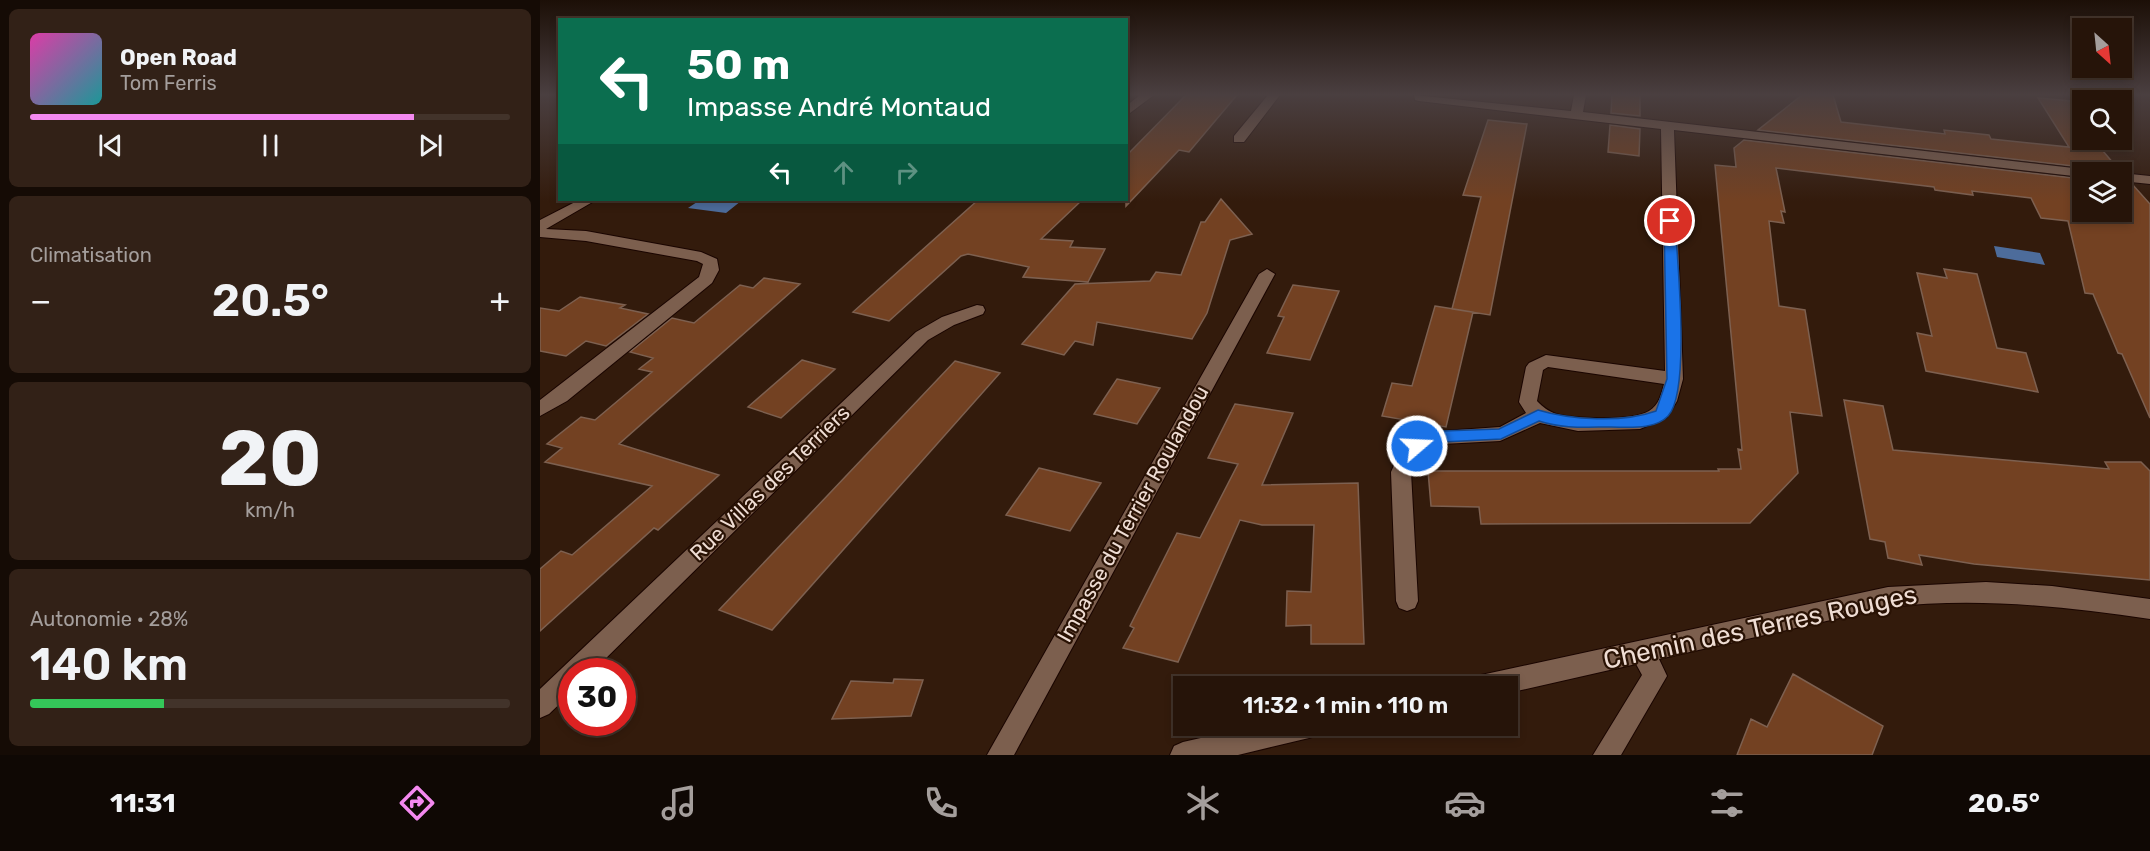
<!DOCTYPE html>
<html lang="fr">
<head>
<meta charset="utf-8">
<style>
	body { margin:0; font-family:Rubik,sans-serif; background:#322117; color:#f1f3f6; height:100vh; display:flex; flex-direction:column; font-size:22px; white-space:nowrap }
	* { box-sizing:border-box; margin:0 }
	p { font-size:20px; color:#a49e9c }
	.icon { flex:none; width:33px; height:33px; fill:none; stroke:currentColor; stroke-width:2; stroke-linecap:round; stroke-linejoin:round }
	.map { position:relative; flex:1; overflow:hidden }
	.drawer { display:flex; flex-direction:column; gap:9px; padding:9px; background:#150b05; width:540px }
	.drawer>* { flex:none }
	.top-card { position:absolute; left:18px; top:18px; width:570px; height:183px; border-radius:0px; box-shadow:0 3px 9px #0003,0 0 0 2px #42332a; background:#0b6e4f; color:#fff; overflow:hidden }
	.needle { width:39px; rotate:153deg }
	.buttons { position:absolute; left:1532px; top:18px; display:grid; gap:12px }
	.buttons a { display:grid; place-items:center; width:60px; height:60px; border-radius:0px; background:#261409; box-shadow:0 3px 9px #0003,0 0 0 2px #42332a; font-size:30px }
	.speed { position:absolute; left:18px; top:658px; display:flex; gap:12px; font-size:30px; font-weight:700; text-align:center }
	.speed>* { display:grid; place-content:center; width:78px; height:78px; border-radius:50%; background:#261409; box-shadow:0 3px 9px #0003,0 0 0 2px #42332a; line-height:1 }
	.speed .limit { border:9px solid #d22; background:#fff; color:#111 }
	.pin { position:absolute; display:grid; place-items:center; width:51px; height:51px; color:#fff; margin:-26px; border:3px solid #fff; border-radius:50%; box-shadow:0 2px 6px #0007 }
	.me { position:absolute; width:66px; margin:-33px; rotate:71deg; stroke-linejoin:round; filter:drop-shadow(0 0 4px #0008) }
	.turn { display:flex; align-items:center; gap:21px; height:126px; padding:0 30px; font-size:27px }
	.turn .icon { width:78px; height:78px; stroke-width:2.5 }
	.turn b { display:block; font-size:42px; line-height:51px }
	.lanes { display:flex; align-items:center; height:57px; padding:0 30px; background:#0003; justify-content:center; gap:30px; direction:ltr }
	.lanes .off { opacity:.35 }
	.big { font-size:45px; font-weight:600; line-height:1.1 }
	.drawer .widget { flex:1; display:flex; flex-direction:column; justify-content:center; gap:9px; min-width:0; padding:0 21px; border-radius:9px; background:#322117 }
	.drawer .dial { align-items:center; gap:0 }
	.dial b { font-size:78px; line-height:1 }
	.song { display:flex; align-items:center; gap:18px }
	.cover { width:72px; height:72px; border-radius:9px; background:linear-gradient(135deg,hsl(320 70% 55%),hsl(180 70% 35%)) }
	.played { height:6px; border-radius:3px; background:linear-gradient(90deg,#f489f0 80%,#42332a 80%) }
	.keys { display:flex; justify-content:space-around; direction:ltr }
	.heat { display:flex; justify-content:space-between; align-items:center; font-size:33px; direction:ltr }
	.charge { height:9px; border-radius:4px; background:linear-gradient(90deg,#34c759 28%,#42332a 0) }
	.trip { position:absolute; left:633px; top:676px; width:345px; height:60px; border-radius:0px; background:#261409; box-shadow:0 3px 9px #0003,0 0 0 2px #42332a; font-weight:600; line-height:60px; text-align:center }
	.menu { display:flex; height:96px; justify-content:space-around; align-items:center; background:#0f0804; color:#a49e9c }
	.menu .icon { width:42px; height:42px }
	.menu .active { color:#f489f0 }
	.menu b { font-size:27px; color:#f1f3f6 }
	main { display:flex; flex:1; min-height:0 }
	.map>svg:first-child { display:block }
	.water { fill:#4d6c9b }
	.building { fill:#734122; stroke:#7d6050; stroke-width:1.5 }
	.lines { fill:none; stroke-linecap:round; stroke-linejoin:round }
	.minor-casing { stroke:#1a0500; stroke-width:2 }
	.minor { fill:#7c5f4e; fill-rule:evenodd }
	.route { fill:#1a73e8; stroke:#114b97; stroke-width:1.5 }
	.labels { text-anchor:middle; stroke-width:4.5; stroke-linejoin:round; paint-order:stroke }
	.street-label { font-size:21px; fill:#efddd4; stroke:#291204 }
	.near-street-label { font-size:26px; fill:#efddd4; stroke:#291204 }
</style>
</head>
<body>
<main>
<section class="drawer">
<div class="widget">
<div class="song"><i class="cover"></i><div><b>Open Road</b><p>Tom Ferris</p></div></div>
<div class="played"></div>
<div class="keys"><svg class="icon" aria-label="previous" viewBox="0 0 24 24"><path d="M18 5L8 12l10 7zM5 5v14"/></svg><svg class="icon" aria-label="pause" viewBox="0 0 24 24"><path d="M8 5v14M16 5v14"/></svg><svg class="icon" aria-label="next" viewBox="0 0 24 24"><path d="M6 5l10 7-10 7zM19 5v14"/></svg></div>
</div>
<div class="widget"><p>Climatisation</p>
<div class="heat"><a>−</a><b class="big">20.5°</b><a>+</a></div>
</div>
<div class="widget dial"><b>20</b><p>km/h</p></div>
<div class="widget"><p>Autonomie · 28%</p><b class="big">140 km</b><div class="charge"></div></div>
</section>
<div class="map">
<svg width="1610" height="755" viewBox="0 0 1610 755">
	<rect width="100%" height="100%" fill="#331b0c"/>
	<path class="water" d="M 160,200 L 201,201 L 186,213 L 148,208 Z
		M 1454,246 L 1500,253 L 1505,265 L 1457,257 Z"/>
	<path class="building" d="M 646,95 L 697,95 L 649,152 L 639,150 L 586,206 L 586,156 Z
		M 1072,95 L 1100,95 L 1100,116 L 1071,113 Z
		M 1262,95 L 1293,95 L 1301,122 L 1405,134 L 1404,130 L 1449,135 L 1451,139 L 1529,147 L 1498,98 L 1542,102 L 1542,149 L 1563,151 L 1580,171 L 1550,172 L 1542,167 L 1218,130 Z
		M 948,120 L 987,124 L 950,315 L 912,309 L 941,197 L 923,195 Z
		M 1070,125 L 1100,129 L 1099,156 L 1068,152 Z
		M 1204,140 L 1542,179 L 1542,212 L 1581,212 L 1581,183 L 1592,184 L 1610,204 L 1610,418 L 1582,354 L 1578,353 L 1553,294 L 1545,293 L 1528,221 L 1501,218 L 1491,198 L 1432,191 L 1433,195 L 1395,190 L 1394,187 L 1236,168 L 1245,212 L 1241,211 L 1244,223 L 1229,221 L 1239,306 L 1265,310 L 1282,416 L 1250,412 L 1258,473 L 1210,523 L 941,524 L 939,507 L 891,506 L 888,471 L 1179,471 L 1178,469 L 1201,469 L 1198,449 L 1202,450 L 1175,165 L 1196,167 L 1194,148 Z
		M 681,199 L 712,234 L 690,240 L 667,313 L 652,339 L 557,322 L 553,345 L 535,341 L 524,355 L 482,344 L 535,284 L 610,281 L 616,272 L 641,275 L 661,222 L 665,222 Z
		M 438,200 L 542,200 L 501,239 L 533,241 L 530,247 L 565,249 L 548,282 L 483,277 L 489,267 L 428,254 L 421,256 L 349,321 L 313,312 Z
		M 1404,269 L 1437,274 L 1457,348 L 1486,353 L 1498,392 L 1386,371 L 1377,333 L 1392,336 L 1377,273 L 1407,278 Z
		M 224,278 L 260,284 L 79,444 L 179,475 L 118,530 L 114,528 L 0,631 L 0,569 L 21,551 L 32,555 L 112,486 L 5,462 L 22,448 L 7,444 L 41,417 L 55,420 L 112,372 L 99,369 L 113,358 L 90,352 L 132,318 L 154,323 L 200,285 L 213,288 Z
		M 753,285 L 799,291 L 770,360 L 727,353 L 744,317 L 738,316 Z
		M 40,297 L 85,305 L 80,308 L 108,314 L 66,346 L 46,341 L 26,356 L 0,351 L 0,308 L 19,311 Z
		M 895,306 L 933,312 L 906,427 L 842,416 L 852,383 L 872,386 Z
		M 262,360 L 295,369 L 241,418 L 208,407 Z
		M 415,361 L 460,373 L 232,630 L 179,610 Z
		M 577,379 L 620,388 L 597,424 L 554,414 Z
		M 1304,400 L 1343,406 L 1353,450 L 1569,469 L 1565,462 L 1601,462 L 1610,471 L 1610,580 L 1434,564 L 1379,555 L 1382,565 L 1348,558 L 1345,542 L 1330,539 Z
		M 695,404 L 753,413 L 722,485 L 818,483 L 824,644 L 771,644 L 771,625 L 746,626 L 747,591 L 771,592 L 774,525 L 722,525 L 700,520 L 638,662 L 583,648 L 594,628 L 590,626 L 637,533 L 660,538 L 698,464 L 668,458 Z
		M 499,468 L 561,483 L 530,531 L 466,515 Z
		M 1253,674 L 1343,726 L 1332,755 L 1197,755 L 1211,719 L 1227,727 Z
		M 354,679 L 383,680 L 371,716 L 292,719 L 311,681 L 353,683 Z"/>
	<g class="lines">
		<g class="minor-casing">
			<path id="minor" d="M 600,95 L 614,95 L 586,116 L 586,106 Z
				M 728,95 L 740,95 L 704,142 L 694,142 L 694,136 Z
				M 874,95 L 1031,111 L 1034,95 L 1046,95 L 1043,112 L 1542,169 L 1548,172 L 1542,172 L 1542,177 L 1134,130 L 1143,379 L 1137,401 L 1127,417 L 1100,429 L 1038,431 L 1000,423 L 960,441 L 902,444 L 885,450 L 871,472 L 878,601 L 875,608 L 867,611 L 859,608 L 856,601 L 851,472 L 861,450 L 871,440 L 889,432 L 960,427 L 986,413 L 979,402 L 986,367 L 989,363 L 1006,355 L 1125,371 L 1121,129 L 879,101 L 875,100 ZM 1008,367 L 1124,384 C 1121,395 1119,405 1109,411 C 1093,421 1034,419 1016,414 C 1008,411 1003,407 997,401 L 1003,370 Z
				M 1581,173 L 1610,176 L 1610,184 L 1581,181 Z
				M 39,200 L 56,200 L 6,229 L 46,231 L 161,252 L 177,259 L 179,270 L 172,283 L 27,401 L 0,416 L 0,400 L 159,277 L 163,264 L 157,261 L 46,241 L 0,237 L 0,220 Z
				M 727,269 L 735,274 L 474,755 L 447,755 L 719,274 Z
				M 437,305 L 443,306 L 445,310 L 443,314 L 414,325 L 388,340 L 52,672 L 32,672 L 32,692 L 9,714 L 0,718 L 0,689 L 376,332 L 402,317 Z
				M 1446,582 L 1512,586 L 1610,599 L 1610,619 C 1522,606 1436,597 1348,607 L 1119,659 L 1127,676 L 1081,755 L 1053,755 L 1102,675 L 1096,664 L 968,693 L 968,687 L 929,687 L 932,679 L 941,675 L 1348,587 Z
				M 714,726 L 782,726 L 778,735 L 769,738 L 698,755 L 630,755 L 634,746 L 643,742 Z"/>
		</g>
		<use href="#minor" class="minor"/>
	</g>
	<linearGradient id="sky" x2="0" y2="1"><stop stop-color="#1c0f07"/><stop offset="0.47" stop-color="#4a3f40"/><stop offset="1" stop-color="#4a3f40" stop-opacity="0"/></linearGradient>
	<rect width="1610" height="201" fill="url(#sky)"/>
	<path class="route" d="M 1130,218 L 1135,221 C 1137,258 1151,392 1128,416 C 1115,430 1089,427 1071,427 C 1046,427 1023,429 999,421 L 961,439 L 903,442 L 877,451 L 872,450 L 870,446 L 872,442 L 902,431 L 959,429 L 998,410 C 1031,420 1083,423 1116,411 L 1127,379 L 1124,221 Z"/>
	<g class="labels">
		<g class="street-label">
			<text transform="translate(230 483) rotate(-44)" y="7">Rue Villas des Terriers</text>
			<text transform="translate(593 514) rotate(-61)" y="7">Impasse du Terrier Roulandou</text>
		</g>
		<g class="near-street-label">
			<text transform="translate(1220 627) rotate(-12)" y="9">Chemin des Terres Rouges</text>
		</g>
	</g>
</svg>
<div class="buttons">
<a><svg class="needle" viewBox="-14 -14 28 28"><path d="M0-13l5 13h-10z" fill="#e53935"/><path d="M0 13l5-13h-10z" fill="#a49e9c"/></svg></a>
<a><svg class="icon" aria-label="search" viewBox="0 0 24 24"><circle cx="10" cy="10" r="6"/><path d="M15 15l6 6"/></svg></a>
<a><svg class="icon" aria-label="layers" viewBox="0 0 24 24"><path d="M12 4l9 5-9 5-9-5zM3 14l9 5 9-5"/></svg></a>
</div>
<div class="speed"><div class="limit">30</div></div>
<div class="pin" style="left:1130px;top:221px;background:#d93025"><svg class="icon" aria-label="arrive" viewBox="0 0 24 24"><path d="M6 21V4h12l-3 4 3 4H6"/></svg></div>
<svg class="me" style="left:877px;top:446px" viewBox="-20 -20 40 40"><circle r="17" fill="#1a73e8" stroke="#fff" stroke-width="3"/><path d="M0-11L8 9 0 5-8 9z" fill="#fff"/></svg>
<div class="trip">11:32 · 1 min · 110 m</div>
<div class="top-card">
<div class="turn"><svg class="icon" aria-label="left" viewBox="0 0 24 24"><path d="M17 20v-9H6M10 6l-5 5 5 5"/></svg><div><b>50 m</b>Impasse André Montaud</div></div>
<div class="lanes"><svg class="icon" aria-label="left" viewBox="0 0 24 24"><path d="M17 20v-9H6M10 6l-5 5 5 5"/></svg><svg class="icon off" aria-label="ahead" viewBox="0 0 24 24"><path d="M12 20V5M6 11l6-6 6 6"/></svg><svg class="icon off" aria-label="right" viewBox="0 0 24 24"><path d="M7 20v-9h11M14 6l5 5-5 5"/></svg></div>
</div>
</div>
</main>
<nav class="menu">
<b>11:31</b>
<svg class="icon active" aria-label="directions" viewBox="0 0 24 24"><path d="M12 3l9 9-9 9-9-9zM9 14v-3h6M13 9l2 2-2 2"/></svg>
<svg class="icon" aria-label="music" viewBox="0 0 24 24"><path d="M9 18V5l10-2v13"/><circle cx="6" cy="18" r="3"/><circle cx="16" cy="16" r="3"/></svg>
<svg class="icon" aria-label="phone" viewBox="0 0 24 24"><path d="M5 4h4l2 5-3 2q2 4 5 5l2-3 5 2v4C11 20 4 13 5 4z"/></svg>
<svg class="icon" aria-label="climate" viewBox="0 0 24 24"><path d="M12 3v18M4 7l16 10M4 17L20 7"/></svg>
<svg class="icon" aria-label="car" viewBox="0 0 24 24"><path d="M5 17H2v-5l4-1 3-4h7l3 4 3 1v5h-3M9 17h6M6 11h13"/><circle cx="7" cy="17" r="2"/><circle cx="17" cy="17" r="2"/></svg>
<svg class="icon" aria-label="filters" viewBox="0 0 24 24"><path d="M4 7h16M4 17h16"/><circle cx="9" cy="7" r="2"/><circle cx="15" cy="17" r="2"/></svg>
<b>20.5°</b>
</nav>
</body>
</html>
